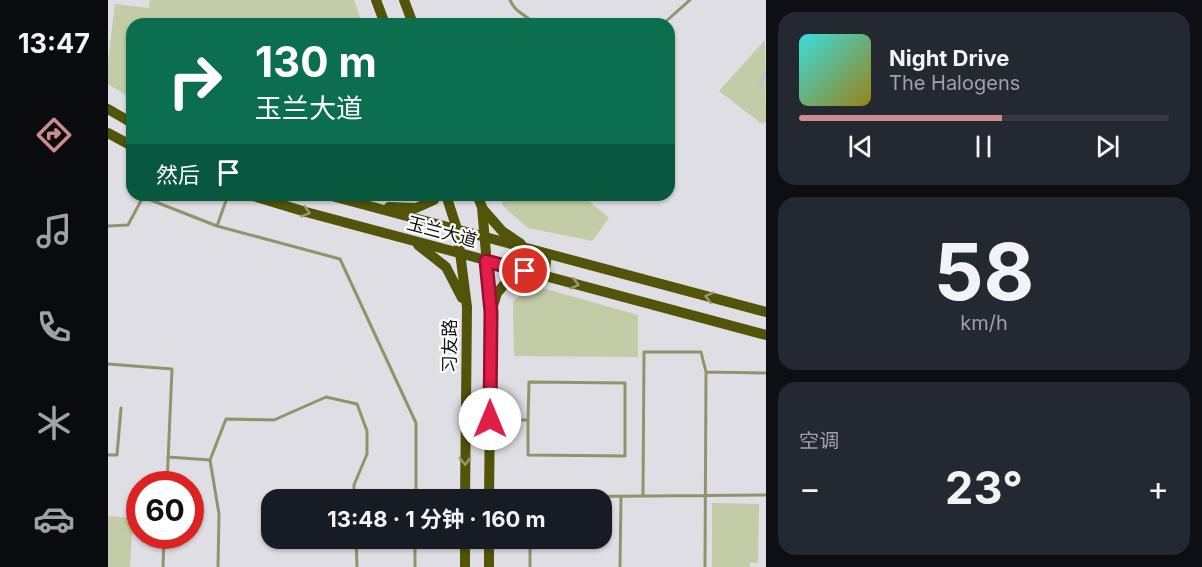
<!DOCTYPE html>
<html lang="zh">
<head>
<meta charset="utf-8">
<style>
	body { margin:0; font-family:Inter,"Noto Sans SC",sans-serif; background:#242831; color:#f1f3f6; height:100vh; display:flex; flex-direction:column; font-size:22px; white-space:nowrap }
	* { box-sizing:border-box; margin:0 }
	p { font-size:20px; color:#9ea1a6 }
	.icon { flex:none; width:33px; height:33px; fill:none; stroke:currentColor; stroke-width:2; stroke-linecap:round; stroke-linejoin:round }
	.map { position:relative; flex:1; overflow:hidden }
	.drawer { display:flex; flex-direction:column; gap:12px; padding:12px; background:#0d0f14; width:436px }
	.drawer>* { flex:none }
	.banner { position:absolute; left:18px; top:18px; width:549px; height:183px; border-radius:18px; box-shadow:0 2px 4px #0004; background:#0b6e4f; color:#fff; overflow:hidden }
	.speed { position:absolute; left:18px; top:471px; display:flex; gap:12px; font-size:30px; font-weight:700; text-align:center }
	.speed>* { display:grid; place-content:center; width:78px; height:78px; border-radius:50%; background:#171b24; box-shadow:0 2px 4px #0004; line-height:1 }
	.speed .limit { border:9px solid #d22; background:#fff; color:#111 }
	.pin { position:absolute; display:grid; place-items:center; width:51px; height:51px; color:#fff; margin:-26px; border:3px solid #fff; border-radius:50%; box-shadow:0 2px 6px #0007 }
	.me { position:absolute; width:66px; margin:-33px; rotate:0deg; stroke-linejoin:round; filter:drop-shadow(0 0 4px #0008) }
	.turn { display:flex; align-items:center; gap:21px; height:126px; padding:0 30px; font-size:27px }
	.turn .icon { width:78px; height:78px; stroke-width:2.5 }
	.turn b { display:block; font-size:42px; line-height:51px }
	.then { display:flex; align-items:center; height:57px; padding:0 30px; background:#0003; gap:12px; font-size:22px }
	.big { font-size:45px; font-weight:700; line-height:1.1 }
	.drawer .tile { flex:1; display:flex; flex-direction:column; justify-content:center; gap:9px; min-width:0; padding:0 21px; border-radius:18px; background:#242831 }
	.drawer .dial { align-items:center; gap:0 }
	.dial b { font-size:78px; line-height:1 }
	.song { display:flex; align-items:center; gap:18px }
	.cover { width:72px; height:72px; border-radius:9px; background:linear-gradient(135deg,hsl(180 70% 55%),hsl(50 70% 35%)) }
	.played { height:6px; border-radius:3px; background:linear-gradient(90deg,#ce8b8e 55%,#363941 55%) }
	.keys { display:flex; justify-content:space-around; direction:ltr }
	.heat { display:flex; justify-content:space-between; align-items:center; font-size:33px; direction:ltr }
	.trip { position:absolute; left:153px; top:489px; width:351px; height:60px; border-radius:18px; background:#171b24; box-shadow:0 2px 4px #0004; font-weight:700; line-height:60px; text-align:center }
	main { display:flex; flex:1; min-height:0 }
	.dock { display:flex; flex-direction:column; width:108px; justify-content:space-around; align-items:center; background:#090b0e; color:#9ea1a6 }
	.dock .icon { width:42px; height:42px }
	.dock .on { color:#ce8b8e }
	.dock b { font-size:27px; color:#f1f3f6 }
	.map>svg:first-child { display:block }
	.green { fill:#c2cca6 }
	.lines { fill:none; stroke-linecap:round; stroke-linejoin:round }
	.stream { stroke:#a2bfed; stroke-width:2 }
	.service { stroke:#919469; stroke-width:3 }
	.primary { stroke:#525409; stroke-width:10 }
	.oneway { stroke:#97986b }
	.route-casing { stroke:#92132f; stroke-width:15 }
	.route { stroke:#e11d48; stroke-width:10 }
	.labels { text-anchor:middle; stroke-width:4.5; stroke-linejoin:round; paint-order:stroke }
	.street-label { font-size:18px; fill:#111113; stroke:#fff }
</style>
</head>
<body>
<main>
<nav class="dock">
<b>13:47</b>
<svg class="icon on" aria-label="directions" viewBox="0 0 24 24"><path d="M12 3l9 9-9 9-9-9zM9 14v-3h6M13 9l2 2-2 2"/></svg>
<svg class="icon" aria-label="music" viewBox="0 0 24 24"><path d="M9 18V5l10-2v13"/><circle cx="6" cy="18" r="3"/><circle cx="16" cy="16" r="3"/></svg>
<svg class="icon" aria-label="phone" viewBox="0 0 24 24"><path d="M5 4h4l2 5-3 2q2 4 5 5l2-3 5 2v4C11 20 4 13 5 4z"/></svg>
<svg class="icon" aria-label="climate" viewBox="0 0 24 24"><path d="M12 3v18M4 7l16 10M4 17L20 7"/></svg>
<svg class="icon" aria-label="car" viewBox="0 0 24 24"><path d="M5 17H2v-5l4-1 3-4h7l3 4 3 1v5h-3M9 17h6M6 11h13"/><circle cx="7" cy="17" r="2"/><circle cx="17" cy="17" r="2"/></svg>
</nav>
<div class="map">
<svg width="658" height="567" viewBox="0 0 658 567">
	<rect width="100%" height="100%" fill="#dfdee4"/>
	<path class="green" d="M 42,0 L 246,0 L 254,24 L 24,24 L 24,99 L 0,84 L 0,61 L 7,4 L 41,8 Z
		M 657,40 L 658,122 L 654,124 L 611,91 Z
		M 391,195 L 474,195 L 501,218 L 484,241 L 420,228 L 395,206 Z
		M 424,285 L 530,315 L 530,357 L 406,356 L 405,301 Z
		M 604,503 L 651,504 L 650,563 L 642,563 L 642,567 L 604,567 Z
		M 0,516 L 25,518 L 22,567 L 0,567 Z"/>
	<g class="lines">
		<path class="stream" d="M 652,82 L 658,74"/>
		<path class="service" d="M 402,0 C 409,15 416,12 426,24
			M 555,24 L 582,0
			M 0,226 L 20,225 L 35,197 L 109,226 L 232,259 L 308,423 L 308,500
			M 109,226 L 120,195
			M 0,364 L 64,369 L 59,484
			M 384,419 L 420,420 L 420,455 L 517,456 L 517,383 L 421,382 L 420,420
			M 0,455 L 9,455 L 13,408
			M 60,457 L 102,460 L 111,514 L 110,567
			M 102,460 L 118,419 L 166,420 L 218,397 L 249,404 L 259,431 L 259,454 L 246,485 L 246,500
			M 535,495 L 536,352 L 593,352 L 598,372
			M 423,500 L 423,497 L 658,495
			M 248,538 L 249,567
			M 55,567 L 56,536
			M 307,567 L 307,538
			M 422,567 L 422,538
			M 512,567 L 513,496
			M 597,567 L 598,372 L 658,373"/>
		<path class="primary" d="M 268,0 L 277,24
			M 296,0 L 305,24
			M 0,109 L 24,123
			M 0,133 L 24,146
			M 142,195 L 198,212 L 658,335
			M 220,195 L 658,312
			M 338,195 L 349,229 L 359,307 L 357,500
			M 369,195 L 374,207 L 383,312 L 381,500
			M 281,207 L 308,208 L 326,200 L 326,195
			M 374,208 L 394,231 L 413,244
			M 310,245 L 338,267 L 354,298
			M 385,306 L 389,293 L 400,280 L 436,276 L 439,254
			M 357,567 L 357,538
			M 381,567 L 381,538"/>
	</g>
	<defs><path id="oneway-chevron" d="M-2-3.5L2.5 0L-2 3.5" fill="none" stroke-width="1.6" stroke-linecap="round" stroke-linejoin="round" transform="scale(1.5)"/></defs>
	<g class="oneway">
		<use href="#oneway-chevron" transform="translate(198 212) rotate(16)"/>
		<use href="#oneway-chevron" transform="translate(467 284) rotate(15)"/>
		<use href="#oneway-chevron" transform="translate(601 297) rotate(-165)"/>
		<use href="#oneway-chevron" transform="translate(357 461) rotate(90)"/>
	</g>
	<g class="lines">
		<g class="route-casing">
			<path id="route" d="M 382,419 L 383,312 L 378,261 L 417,271"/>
		</g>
		<use href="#route" class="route"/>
	</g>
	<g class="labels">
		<g class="street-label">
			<text transform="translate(334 232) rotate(15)" y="6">玉兰大道</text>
			<text transform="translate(342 346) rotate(-90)" y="6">习友路</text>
		</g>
	</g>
</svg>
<div class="speed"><div class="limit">60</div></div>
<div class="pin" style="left:417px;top:271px;background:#d93025"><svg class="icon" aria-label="arrive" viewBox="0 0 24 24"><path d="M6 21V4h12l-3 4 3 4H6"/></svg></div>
<svg class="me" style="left:382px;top:419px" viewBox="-20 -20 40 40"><circle r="19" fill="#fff"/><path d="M0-13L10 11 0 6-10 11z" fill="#e11d48"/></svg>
<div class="trip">13:48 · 1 分钟 · 160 m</div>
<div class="banner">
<div class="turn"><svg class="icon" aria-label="right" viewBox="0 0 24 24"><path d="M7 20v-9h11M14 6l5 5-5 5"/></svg><div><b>130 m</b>玉兰大道</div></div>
<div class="then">然后<svg class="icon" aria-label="arrive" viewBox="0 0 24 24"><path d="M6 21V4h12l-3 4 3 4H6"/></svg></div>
</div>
</div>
<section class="drawer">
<div class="tile">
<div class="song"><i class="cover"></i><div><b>Night Drive</b><p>The Halogens</p></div></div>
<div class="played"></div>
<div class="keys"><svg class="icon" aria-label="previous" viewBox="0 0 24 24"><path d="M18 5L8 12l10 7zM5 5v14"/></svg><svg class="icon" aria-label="pause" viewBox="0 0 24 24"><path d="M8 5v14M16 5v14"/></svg><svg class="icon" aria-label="next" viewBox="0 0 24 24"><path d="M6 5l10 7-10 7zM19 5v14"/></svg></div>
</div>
<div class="tile dial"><b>58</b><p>km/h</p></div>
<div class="tile"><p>空调</p>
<div class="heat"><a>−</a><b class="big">23°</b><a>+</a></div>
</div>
</section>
</main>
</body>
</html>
